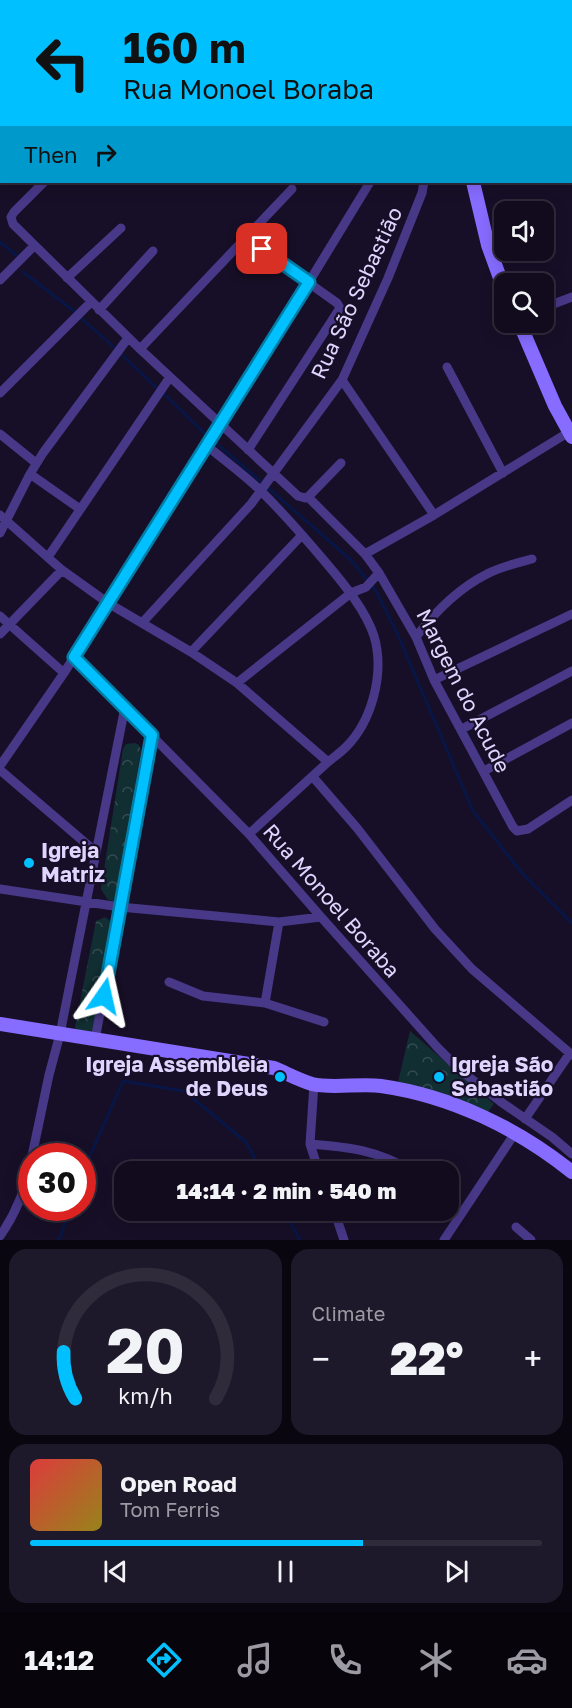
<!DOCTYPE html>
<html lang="en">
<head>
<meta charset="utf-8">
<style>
	body { margin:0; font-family:"Golos Text",sans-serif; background:#1e192a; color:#f1f3f6; height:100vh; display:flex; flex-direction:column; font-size:22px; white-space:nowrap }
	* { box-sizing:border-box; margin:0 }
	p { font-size:20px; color:#9c9ba4 }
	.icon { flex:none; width:33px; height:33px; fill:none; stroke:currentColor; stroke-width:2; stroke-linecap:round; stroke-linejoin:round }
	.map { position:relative; height:1240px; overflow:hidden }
	.sheet { display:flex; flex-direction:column; gap:9px; padding:9px; background:#090610; flex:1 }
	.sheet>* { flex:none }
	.top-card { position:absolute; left:0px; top:0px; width:573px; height:183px; box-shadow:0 3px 15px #0003,0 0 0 2px #302b3b; background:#01c0ff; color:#111; overflow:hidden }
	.buttons { position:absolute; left:494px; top:201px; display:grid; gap:12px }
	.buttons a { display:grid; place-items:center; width:60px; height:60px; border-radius:12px; background:#110b1d; box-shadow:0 3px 15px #0003,0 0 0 2px #302b3b; font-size:30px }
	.speed { position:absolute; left:18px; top:1143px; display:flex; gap:12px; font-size:30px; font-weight:700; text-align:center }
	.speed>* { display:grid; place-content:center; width:78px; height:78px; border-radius:50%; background:#110b1d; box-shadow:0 3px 15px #0003,0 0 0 2px #302b3b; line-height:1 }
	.speed .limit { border:9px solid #d22; background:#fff; color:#111 }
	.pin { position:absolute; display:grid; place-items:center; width:51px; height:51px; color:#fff; margin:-26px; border-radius:12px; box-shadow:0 3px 9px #0006 }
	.me { position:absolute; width:66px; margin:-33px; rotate:11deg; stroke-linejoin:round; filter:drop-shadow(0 0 4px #0008) }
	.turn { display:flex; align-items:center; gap:21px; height:126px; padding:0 24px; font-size:27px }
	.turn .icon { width:78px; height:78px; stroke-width:2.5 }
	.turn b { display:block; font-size:42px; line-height:51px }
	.then { display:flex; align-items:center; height:57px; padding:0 24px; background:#0003; gap:12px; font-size:22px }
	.big { font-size:45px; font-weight:800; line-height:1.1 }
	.sheet .tile { flex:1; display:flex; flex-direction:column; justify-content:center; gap:9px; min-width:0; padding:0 21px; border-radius:18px; background:#1e192a }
	.sheet .dial { align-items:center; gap:0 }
	.dial svg { height:156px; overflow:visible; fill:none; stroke:#302b3b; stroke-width:7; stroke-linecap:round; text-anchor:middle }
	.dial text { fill:#f1f3f6; stroke:none }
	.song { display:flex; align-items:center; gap:18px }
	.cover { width:72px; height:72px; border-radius:9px; background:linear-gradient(135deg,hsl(0 70% 55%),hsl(50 70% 35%)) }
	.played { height:6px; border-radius:3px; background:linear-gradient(90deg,#01c0ff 65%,#302b3b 65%) }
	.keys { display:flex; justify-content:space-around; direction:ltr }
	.heat { display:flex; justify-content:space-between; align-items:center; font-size:33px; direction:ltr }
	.sheet .tiles { flex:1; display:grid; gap:9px; grid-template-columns:1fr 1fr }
	.tile:last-child { grid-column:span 2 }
	.trip { position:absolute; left:114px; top:1161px; width:345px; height:60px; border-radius:18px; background:#110b1d; box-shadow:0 3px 15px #0003,0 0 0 2px #302b3b; font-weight:800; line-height:60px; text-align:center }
	.tabs { display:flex; height:96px; justify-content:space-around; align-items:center; background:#07040c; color:#9c9ba4 }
	.tabs .icon { width:42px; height:42px }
	.tabs .current { color:#01c0ff }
	.tabs b { font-size:27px; color:#f1f3f6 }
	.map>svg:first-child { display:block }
	.park { fill:url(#park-crowns) }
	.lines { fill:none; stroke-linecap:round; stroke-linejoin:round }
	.stream { stroke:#081647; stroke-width:3 }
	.street { stroke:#473888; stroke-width:9 }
	.secondary { stroke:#866cff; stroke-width:14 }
	.route-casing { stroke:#017da6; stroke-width:15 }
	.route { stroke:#01c0ff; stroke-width:10 }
	.poi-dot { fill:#01c0ff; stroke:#170f27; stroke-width:2 }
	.labels { text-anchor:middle; stroke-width:4.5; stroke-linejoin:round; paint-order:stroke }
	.street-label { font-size:21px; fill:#e0d5ff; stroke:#170f27 }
	.poi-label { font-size:21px; font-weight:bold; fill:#e0d5ff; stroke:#170f27; text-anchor:start }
</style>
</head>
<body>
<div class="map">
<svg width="572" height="1240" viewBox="0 0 572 1240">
	<defs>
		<pattern id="park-crowns" width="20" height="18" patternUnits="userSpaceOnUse" patternTransform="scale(1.5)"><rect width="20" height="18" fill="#112e32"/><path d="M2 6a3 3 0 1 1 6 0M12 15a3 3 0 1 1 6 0" fill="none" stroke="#334b51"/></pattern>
	</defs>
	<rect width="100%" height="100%" fill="#170f27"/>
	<path class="park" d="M 135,743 L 139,745 L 141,750 L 119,882 L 114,901 L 108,900 L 101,889 L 123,749 L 126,744 Z
		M 105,917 L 110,921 L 111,928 L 96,1031 L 88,1038 L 78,1034 L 75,1027 L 96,921 Z
		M 410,1031 L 494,1104 L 487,1113 L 421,1088 L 398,1082 Z"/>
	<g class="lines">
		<path class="stream" d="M 0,242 L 16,255
			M 23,272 L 74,311
			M 80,317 L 116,349
			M 122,355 L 159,390
			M 162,392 L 204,433 L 263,483
			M 267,487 L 351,560 L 376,591 L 397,633 L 473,811 L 522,873 L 572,923
			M 82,1174 L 123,1081 L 184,1091 L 246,1142 L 262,1172
			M 284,1210 L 300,1240
			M 59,1240 L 70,1208"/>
		<path class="street" d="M 44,182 L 14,212 L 11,217 L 13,224 L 140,349 L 298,496 L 305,498 L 308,497 L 341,463
			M 247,239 L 337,303 L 340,308 L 248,450
			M 67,278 L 121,228
			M 0,280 L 34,246
			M 543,308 L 572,297
			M 99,310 L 153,251
			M 140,349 L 292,189
			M 447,367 L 503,473
			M 342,380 L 434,515
			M 0,393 L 91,302
			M 0,434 L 36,463
			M 206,445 C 225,461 245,475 262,492 C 285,515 306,539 327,564 C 344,584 366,611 374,636 C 385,673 372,721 346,747 C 340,753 334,757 328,762
			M 30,474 L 80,509
			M 0,515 L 62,570 L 108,603 L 191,652 L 237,683 L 328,762 L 249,834
			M 0,533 L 30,474 L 43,453 L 128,338
			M 365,554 L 434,515 L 569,432
			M 48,557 L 170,377
			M 379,573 L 416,637 L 434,680 L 513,827 L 517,831 L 528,829 L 572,800
			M 0,616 L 64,673
			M 142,623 L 251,504 L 342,380 L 388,278 L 422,193 L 424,182
			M 0,634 L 62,570
			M 416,637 C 435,612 459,588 487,574 C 500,567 517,563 532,559
			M 191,652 L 302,535
			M 74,657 L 249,834 L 321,917 L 438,1048 L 460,1070 L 501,1102 L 552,1137 L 572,1154
			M 434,680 L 572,614
			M 237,683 L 351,593 L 366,587 L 379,573 L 365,554 L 308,497
			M 462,729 L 572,671
			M 0,766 L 64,673 L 309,282 L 370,182
			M 0,770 L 96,852
			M 484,771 L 572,723
			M 313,777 L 357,828 L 435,929 L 472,969 L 572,1055
			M 0,889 L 120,907 L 279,922 L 321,917
			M 279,922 L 265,1003 L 324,1022
			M 169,982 L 203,996 L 265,1003
			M 95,1040 L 152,735
			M 314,1084 L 310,1144 L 319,1172
			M 525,1119 L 570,1053
			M 310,1144 C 348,1147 379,1150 413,1172
			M 32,1156 L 49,1075 L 60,1034 L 125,707
			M 334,1210 L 344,1240
			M 516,1227 L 531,1240
			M 0,1236 C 17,1212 26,1188 32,1160
			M 444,1240 L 515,1133"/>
		<path class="secondary" d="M 453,0 L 453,2
			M 473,182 L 488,245 L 504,289
			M 519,322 L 555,406 L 572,437
			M 0,1024 L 274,1068 C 286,1073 299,1080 312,1084 C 331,1089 361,1083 381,1086 C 451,1096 517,1128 572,1172"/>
	</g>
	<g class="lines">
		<g class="route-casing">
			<path id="route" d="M 104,996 L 152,735 L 74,657 L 309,282 L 262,249"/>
		</g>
		<use href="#route" class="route"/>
	</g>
	<g class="poi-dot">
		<circle cx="29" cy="863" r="6"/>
		<circle cx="280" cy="1077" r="6"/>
		<circle cx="439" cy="1077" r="6"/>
	</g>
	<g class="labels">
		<g class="street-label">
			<text transform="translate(357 293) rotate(-65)" y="7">Rua São Sebastião</text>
			<text transform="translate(463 691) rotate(63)" y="7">Margem do Acude</text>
			<text transform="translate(331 901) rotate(49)" y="7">Rua Monoel Boraba</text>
		</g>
		<g class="poi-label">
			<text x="41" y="858">Igreja<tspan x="41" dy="24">Matriz</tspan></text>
			<text x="268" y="1072" text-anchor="end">Igreja Assembleia<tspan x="268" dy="24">de Deus</tspan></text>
			<text x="451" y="1072">Igreja São<tspan x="451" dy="24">Sebastião</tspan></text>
		</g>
	</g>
</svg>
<div class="buttons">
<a><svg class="icon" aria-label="sound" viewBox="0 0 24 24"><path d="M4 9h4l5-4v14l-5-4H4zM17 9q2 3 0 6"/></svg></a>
<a><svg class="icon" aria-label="search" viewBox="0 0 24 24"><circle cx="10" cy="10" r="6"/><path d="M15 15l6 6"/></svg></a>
</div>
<div class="speed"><div class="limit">30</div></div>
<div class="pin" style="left:262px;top:249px;background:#d93025"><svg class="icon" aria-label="arrive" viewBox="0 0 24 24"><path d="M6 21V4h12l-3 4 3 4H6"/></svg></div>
<svg class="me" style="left:104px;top:996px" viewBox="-20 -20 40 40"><path d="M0-17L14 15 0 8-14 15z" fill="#01c0ff" stroke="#fff" stroke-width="4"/></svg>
<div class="trip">14:14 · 2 min · 540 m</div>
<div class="top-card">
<div class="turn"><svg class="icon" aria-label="left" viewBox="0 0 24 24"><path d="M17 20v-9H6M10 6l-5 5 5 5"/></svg><div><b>160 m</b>Rua Monoel Boraba</div></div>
<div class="then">Then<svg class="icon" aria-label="right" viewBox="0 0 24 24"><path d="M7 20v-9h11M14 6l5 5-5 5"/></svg></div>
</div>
</div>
<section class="sheet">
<div class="tiles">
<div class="tile dial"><svg viewBox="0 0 100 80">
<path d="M14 69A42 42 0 1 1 86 69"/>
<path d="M14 69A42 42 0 0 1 8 45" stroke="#01c0ff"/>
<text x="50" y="56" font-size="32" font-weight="700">20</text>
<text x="50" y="72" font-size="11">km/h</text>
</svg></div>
<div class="tile"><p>Climate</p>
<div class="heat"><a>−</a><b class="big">22°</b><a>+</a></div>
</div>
<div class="tile">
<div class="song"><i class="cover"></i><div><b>Open Road</b><p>Tom Ferris</p></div></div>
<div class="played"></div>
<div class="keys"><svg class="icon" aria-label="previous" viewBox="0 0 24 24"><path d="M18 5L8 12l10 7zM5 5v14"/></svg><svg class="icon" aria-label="pause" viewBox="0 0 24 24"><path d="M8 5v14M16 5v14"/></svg><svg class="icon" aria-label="next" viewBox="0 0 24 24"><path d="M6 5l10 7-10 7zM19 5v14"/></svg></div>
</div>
</div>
</section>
<nav class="tabs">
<b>14:12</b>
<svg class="icon current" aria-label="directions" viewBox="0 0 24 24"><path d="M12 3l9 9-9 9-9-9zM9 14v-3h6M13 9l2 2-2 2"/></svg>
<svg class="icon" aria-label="music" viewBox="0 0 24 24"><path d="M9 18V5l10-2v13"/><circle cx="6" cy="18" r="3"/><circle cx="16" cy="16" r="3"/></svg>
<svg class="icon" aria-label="phone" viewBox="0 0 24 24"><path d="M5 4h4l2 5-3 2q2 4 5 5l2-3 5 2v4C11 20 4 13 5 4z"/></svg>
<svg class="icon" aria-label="climate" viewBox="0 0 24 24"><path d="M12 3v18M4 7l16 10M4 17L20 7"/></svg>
<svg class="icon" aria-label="car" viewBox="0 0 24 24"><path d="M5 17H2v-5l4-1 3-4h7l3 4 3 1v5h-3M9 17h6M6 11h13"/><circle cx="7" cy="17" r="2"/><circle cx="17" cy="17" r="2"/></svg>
</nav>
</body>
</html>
